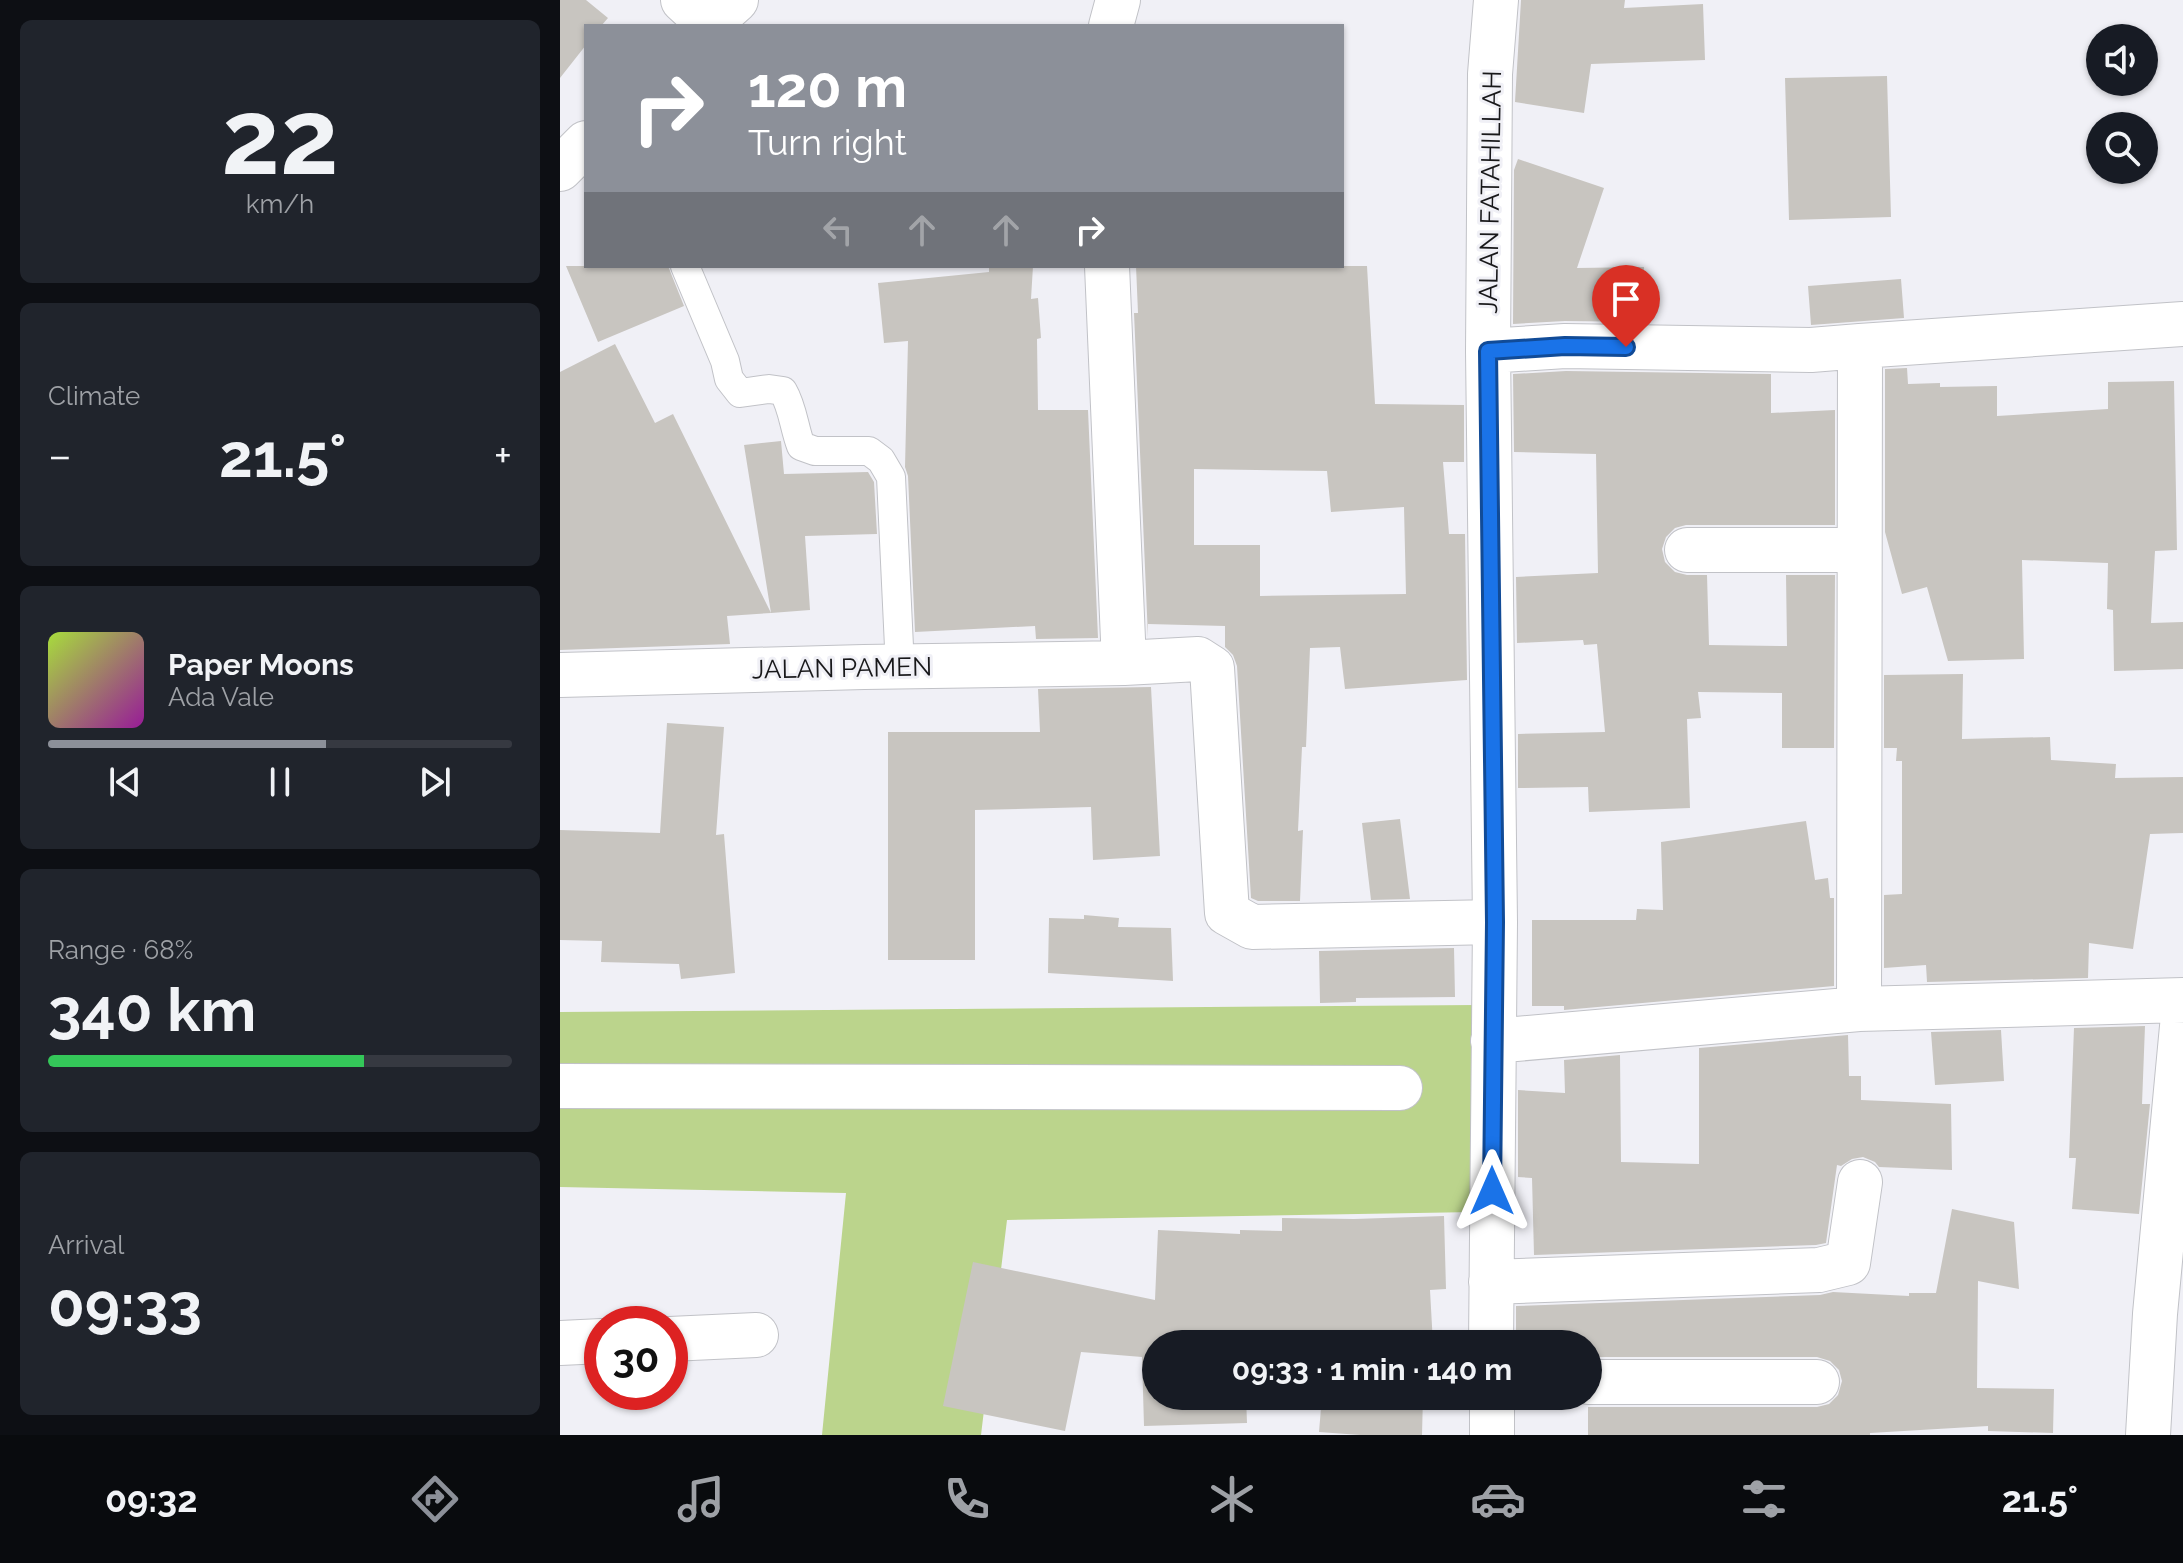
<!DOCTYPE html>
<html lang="en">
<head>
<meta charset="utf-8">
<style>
	body { margin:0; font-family:Raleway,sans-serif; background:#20242c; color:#f1f3f6; height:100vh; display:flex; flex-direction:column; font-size:30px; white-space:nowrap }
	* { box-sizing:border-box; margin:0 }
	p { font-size:26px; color:#9ea1a6 }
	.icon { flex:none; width:44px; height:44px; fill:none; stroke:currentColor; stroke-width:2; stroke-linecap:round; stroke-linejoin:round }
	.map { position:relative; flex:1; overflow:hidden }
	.panel { display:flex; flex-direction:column; gap:20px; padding:20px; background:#0d0f14; width:560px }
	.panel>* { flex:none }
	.top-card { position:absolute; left:24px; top:24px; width:760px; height:244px; border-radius:0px; box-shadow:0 2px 6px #0004; background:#8c9099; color:#fff; overflow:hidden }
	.tools { position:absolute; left:1526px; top:24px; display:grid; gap:16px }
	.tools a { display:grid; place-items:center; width:72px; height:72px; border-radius:50%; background:#171b24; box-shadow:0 2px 6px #0004; font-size:40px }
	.speed { position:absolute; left:24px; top:1306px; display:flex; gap:16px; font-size:40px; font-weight:700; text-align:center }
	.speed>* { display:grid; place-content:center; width:104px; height:104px; border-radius:50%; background:#171b24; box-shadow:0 2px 6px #0004; line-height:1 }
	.speed .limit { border:12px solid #d22; background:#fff; color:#111 }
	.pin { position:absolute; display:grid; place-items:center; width:68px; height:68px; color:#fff; margin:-82px -34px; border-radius:50% 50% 50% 0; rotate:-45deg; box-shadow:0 0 8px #0007 }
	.pin .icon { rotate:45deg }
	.me { position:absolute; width:88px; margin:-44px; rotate:0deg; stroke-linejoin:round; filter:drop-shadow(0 0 6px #0008) }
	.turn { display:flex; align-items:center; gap:28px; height:168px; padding:0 32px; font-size:36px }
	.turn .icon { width:104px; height:104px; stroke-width:2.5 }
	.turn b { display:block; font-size:56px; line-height:68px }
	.lanes { display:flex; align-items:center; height:76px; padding:0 32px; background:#0003; justify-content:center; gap:40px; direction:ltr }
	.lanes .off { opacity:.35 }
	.big { font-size:60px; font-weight:700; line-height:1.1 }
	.panel .tile { flex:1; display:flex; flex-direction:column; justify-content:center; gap:12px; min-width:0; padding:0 28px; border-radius:12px; background:#20242c }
	.panel .dial { align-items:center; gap:0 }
	.dial b { font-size:104px; line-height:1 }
	.song { display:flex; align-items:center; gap:24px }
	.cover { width:96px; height:96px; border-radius:12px; background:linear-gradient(135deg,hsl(80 70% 55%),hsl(300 70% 35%)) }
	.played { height:8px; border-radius:4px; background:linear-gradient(90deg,#8c9099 60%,#363941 60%) }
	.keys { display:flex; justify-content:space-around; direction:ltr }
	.heat { display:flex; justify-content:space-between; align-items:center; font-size:44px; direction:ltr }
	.charge { height:12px; border-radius:6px; background:linear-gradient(90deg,#34c759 68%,#363941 0) }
	.trip { position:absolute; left:582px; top:1330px; width:460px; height:80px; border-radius:40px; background:#171b24; box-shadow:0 2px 6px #0004; font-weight:700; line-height:80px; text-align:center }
	.dock { display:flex; height:128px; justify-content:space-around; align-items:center; background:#090b0e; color:#9ea1a6 }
	.dock .icon { width:56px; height:56px }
	.dock .on { color:#8c9099 }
	.dock b { font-size:36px; color:#f1f3f6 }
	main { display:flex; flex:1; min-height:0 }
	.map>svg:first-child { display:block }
	.green { fill:#bbd48c }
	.building { fill:#c8c5c0; fill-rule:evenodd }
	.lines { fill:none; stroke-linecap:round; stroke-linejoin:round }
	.service-casing { stroke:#c1c2c7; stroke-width:30 }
	.minor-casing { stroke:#c1c2c7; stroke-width:46 }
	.tertiary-casing { stroke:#c1c2c7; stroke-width:46 }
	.service { stroke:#fff; stroke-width:28 }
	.minor { stroke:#fff; stroke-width:44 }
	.tertiary { stroke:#fff; stroke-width:44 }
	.route-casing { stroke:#114b97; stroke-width:20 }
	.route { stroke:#1a73e8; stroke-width:14 }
	.labels { text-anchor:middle; stroke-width:6; stroke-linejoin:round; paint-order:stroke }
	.street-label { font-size:26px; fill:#18181a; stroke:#f0f0f6 }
</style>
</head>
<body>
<main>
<section class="panel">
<div class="tile dial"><b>22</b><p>km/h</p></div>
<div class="tile"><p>Climate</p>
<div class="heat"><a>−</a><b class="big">21.5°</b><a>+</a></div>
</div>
<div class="tile">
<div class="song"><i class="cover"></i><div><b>Paper Moons</b><p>Ada Vale</p></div></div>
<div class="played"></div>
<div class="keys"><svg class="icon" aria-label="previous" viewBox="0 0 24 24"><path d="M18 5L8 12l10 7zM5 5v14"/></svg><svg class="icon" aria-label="pause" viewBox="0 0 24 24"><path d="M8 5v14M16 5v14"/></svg><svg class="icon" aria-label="next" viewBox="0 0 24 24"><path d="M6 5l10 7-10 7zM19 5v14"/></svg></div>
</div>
<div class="tile"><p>Range · 68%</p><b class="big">340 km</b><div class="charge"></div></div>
<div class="tile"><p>Arrival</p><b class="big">09:33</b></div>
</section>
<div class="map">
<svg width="1623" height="1435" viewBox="0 0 1623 1435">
	<rect width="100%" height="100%" fill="#f0f0f6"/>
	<path class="green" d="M 917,1005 L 915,1212 L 447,1220 L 421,1435 L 262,1435 L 286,1193 L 0,1187 L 0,1012 Z"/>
	<path class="building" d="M 0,0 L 26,0 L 48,18 L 41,26 L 26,26 L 26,45 L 0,78 Z
		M 961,0 L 1065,0 L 1064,8 L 1143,4 L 1145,60 L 1031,64 L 1024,113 L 955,102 Z
		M 1327,76 L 1331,217 L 1229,220 L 1225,78 Z
		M 958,159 L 1044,188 L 1017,268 L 1084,267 L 1085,322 L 1005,321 L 953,324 L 954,170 Z
		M 6,266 L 108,266 L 124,306 L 38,342 Z
		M 429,266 L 473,266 L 471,299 L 478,298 L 481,338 L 477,339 L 478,410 L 528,410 L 538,638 L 476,639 L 475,626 L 355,632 L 348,476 L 345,467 L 348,341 L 324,343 L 318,283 L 429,272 Z
		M 576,266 L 807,266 L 815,404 L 904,405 L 904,462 L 883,462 L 889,534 L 905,534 L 907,680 L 785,689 L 780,647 L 750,648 L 746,747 L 742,747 L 738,831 L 743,830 L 740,901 L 698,901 L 691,898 L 677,666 L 673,655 L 665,647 L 665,626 L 588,624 L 588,637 L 574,313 L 578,313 ZM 634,469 L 767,471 L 771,512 L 844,507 L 846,594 L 700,596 L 700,545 L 634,545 Z
		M 1341,279 L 1344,318 L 1251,325 L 1248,286 Z
		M 55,344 L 95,423 L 113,414 L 211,613 L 167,616 L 170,644 L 0,650 L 0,372 Z
		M 1347,368 L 1348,384 L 1380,383 L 1380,387 L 1437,386 L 1437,416 L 1548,409 L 1548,382 L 1614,381 L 1617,550 L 1595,551 L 1591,623 L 1623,622 L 1623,669 L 1554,671 L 1553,610 L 1547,609 L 1548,563 L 1462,560 L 1464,659 L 1388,661 L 1367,587 L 1342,594 L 1325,532 L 1325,369 Z
		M 1006,371 L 1211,374 L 1211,413 L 1275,410 L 1275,525 L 1126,525 L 1115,528 L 1106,537 L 1102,549 L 1105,562 L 1115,572 L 1127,575 L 1147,575 L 1149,645 L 1227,646 L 1226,575 L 1275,575 L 1274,748 L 1222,748 L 1222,693 L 1138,692 L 1141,718 L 1127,719 L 1130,808 L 1029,812 L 1028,787 L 958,788 L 958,734 L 1045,732 L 1037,644 L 1024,645 L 1023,640 L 957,643 L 956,577 L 1038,573 L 1036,454 L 954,452 L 953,374 Z
		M 221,441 L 224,474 L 308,472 L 314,482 L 317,534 L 245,536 L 250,610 L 211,613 L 184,445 Z
		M 1403,674 L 1402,739 L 1490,737 L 1491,760 L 1556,764 L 1555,778 L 1623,777 L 1623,833 L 1590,834 L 1573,949 L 1529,943 L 1528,978 L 1367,982 L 1366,965 L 1324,968 L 1324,895 L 1342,894 L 1342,761 L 1336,761 L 1337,748 L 1324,748 L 1324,675 Z
		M 591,687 L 600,856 L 533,860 L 531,807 L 415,810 L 415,960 L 328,960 L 328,732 L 480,732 L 478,689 Z
		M 107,723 L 164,727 L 156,835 L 164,834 L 175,973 L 121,979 L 119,964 L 41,962 L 42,941 L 0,940 L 0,830 L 100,833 Z
		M 840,819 L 850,899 L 811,900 L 802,823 Z
		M 1246,821 L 1255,880 L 1268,878 L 1270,898 L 1274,898 L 1274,986 L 1004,1010 L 1004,1006 L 972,1006 L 972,920 L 1076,920 L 1077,909 L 1103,910 L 1101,842 Z
		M 524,915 L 559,918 L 558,927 L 611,928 L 613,981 L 488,973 L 489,918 L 524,919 Z
		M 894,948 L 895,997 L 796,998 L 796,1002 L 760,1003 L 759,951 Z
		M 1585,1026 L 1582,1104 L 1590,1104 L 1579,1214 L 1512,1209 L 1516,1158 L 1509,1158 L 1514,1028 Z
		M 1441,1030 L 1444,1081 L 1375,1085 L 1371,1032 Z
		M 1288,1035 L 1289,1076 L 1301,1076 L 1301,1100 L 1391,1104 L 1392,1170 L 1319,1167 L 1315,1162 L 1303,1157 L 1292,1159 L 1281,1166 L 1277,1165 L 1266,1243 L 1256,1245 L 974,1255 L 972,1178 L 958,1177 L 958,1090 L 1005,1093 L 1004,1060 L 1060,1055 L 1061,1162 L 1139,1164 L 1139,1048 Z
		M 1392,1209 L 1454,1222 L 1459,1289 L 1418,1281 L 1417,1388 L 1494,1389 L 1493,1433 L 1428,1431 L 1428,1426 L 1310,1433 L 1310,1435 L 1028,1435 L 1028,1407 L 1257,1407 L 1269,1404 L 1278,1395 L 1282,1381 L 1279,1370 L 1270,1361 L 1257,1357 L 1028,1357 L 1028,1344 L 956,1344 L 956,1306 L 1260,1295 L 1273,1292 L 1349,1296 L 1349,1293 L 1376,1293 Z
		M 884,1216 L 886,1289 L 870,1290 L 873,1344 L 596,1344 L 596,1396 L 686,1396 L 687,1423 L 584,1426 L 582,1357 L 521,1352 L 505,1431 L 383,1406 L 413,1262 L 595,1300 L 598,1230 L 680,1234 L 680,1230 L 722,1231 L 722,1218 L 794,1219 Z
		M 762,1396 L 863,1396 L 862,1435 L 800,1435 L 759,1432 Z"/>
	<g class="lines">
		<g class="service-casing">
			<path id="service" d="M 125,266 L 165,361 L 169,379 L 180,393 L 209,389 L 223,391 C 233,408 234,428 241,446 L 255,451 L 309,451 L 321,460 L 331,477 L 340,668"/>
		</g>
		<g class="minor-casing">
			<path id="minor" d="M 123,0 L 149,24
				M 551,26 L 558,0
				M 547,266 L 564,663
				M 1300,346 L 1623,324
				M 928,351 L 1005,346 L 1251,350 L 1300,346 L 1299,1009
				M 1127,550 L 1299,550
				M 0,675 L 304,667 L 564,663 L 638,659 L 652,668 L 667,913 L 692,927 L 935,922
				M 933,1041 L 1299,1009 L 1623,1000
				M 0,1086 L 840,1088
				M 931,1282 L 1259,1270 L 1288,1263 L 1300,1182
				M 110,1339 L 196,1335
				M 0,1343 L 42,1341
				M 931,1344 L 935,922 L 928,351 L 930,74 L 936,0
				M 1028,1382 L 1257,1382
				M 932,1396 L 932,1435
				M 1588,1435 L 1595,1314 L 1623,1016"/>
		</g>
		<g class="tertiary-casing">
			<path id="tertiary" d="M 147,26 L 176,0
				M 0,169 L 26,143"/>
		</g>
		<use href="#service" class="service"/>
		<use href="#minor" class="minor"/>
		<use href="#tertiary" class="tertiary"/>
	</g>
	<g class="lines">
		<g class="route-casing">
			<path id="route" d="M 932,1191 L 935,922 L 928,351 L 1005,346 L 1066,347"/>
		</g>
		<use href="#route" class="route"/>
	</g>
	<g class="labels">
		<g class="street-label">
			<text transform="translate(930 192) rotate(-89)" y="9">JALAN FATAHILLAH</text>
			<text transform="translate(282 668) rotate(-1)" y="9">JALAN PAMEN</text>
		</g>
	</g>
</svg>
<div class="tools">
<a><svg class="icon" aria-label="sound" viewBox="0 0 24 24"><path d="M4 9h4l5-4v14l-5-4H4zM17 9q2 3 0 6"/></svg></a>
<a><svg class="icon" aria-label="search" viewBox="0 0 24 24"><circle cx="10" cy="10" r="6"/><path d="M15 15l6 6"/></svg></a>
</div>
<div class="speed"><div class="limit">30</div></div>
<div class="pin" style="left:1066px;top:347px;background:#d93025"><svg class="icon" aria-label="arrive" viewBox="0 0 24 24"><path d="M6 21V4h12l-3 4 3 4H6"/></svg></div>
<svg class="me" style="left:932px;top:1191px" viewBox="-20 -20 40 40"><path d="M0-17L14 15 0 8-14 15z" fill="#1a73e8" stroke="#fff" stroke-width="4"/></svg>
<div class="trip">09:33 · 1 min · 140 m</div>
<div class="top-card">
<div class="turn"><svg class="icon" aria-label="right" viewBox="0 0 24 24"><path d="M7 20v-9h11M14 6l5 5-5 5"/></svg><div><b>120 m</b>Turn right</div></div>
<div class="lanes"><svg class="icon off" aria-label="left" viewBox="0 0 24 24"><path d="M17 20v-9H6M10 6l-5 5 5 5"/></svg><svg class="icon off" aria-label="ahead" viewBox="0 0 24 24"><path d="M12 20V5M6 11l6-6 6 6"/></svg><svg class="icon off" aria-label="ahead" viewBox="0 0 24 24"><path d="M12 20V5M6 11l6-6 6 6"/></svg><svg class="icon" aria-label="right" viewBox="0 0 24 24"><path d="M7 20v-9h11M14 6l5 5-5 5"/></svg></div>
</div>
</div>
</main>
<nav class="dock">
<b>09:32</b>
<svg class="icon on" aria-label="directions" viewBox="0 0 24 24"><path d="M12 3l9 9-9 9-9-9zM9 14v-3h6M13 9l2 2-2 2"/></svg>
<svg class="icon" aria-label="music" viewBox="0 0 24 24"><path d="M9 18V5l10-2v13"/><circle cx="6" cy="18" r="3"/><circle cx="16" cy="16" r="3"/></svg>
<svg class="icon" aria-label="phone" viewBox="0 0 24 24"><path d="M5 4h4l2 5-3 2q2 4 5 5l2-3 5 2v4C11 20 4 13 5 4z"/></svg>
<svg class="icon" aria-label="climate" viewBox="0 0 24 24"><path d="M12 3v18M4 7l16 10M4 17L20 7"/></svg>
<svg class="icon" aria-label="car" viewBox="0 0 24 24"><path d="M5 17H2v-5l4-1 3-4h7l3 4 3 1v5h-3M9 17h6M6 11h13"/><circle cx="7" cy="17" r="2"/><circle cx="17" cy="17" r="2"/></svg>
<svg class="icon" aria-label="filters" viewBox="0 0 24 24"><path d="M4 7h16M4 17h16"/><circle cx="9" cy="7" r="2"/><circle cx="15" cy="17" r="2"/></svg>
<b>21.5°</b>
</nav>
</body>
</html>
